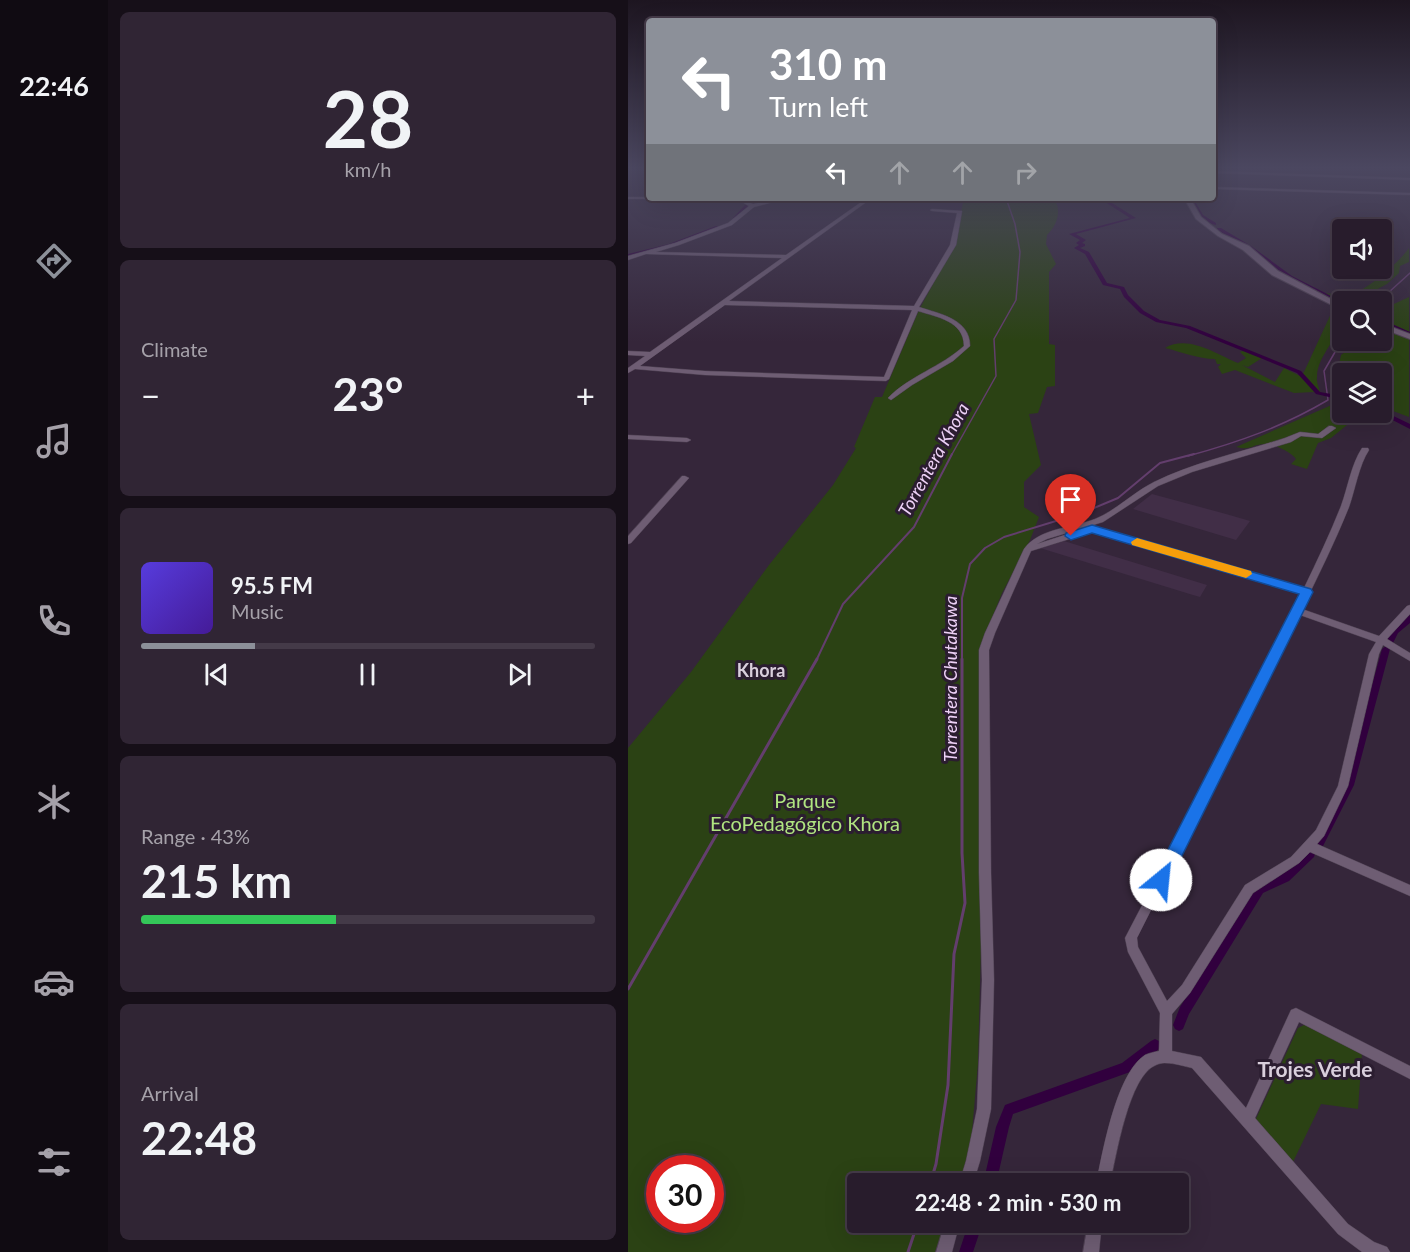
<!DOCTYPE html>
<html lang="en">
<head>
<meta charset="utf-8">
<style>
	body { margin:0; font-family:Lato,sans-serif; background:#302534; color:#f1f3f6; height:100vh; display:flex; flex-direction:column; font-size:22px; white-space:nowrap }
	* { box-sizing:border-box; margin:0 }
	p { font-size:20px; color:#a5a1a9 }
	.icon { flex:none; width:33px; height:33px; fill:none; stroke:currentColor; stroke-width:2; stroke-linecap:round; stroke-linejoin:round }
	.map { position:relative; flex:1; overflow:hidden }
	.sheet { display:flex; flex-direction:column; gap:12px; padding:12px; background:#160f18; width:520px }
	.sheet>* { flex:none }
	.hud { position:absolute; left:18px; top:18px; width:570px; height:183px; border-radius:6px; box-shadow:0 6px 24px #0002,0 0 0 2px #443a48; background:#8c9099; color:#fff; overflow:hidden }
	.buttons { position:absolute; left:704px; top:219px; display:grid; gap:12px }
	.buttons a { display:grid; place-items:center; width:60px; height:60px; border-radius:6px; background:#281c2c; box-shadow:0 6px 24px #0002,0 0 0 2px #443a48; font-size:30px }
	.speed { position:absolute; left:18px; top:1155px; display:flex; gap:12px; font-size:30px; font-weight:700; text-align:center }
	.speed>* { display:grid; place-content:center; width:78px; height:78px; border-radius:50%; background:#281c2c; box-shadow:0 6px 24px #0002,0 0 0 2px #443a48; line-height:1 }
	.speed .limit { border:9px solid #d22; background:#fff; color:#111 }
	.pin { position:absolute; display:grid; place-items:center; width:51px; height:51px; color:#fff; margin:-62px -26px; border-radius:50% 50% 50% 0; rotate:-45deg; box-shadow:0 0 6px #0007 }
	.pin .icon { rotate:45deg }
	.me { position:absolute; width:66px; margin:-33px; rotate:28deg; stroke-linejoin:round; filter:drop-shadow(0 0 4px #0008) }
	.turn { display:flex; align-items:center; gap:21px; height:126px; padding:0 24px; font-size:27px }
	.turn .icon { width:78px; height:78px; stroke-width:2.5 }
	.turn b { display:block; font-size:42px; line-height:51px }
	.lanes { display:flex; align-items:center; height:57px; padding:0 24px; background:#0003; justify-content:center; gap:30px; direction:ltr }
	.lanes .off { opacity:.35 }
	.big { font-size:45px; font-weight:700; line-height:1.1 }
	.sheet .card { flex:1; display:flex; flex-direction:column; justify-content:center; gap:9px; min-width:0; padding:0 21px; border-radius:9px; background:#302534 }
	.sheet .dial { align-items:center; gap:0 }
	.dial b { font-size:78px; line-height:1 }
	.song { display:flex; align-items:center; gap:18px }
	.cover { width:72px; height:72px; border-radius:9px; background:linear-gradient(135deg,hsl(250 70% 55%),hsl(260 70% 35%)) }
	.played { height:6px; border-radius:3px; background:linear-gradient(90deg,#8c9099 25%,#443a48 25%) }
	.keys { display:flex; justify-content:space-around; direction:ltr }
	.heat { display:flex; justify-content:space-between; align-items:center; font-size:33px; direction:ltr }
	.charge { height:9px; border-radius:4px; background:linear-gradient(90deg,#34c759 43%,#443a48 0) }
	.trip { position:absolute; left:219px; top:1173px; width:342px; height:60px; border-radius:6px; background:#281c2c; box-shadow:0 6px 24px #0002,0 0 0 2px #443a48; font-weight:700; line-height:60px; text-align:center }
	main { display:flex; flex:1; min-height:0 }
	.dock { display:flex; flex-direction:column; width:108px; justify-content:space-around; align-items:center; background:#100b12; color:#a5a1a9 }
	.dock .icon { width:42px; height:42px }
	.dock .on { color:#8c9099 }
	.dock b { font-size:27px; color:#f1f3f6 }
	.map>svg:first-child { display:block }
	.built { fill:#412e47 }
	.green { fill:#2b4214; fill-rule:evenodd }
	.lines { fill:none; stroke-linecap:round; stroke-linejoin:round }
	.stream-far2 { stroke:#633e6d; stroke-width:1.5 }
	.stream-far1 { stroke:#633e6d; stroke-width:2 }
	.stream { stroke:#633e6d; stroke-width:3 }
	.canal { fill:#31003e; fill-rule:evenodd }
	.street-casing { stroke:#4e4152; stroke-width:1 }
	.secondary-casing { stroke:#4e4152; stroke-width:2 }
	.street { fill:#6e5d73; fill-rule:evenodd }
	.secondary { fill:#6e5d73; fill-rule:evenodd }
	.route { fill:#1a73e8; stroke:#114b97; stroke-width:1.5 }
	.slow { fill:#f59e0b }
	.labels { text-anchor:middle; stroke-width:6; stroke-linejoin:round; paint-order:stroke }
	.water-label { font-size:18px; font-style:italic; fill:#edd1f6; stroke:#2b1d30 }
	.neighbourhood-label { font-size:18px; font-weight:bold; fill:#d9cfdc; stroke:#2b1d30 }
	.near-park-label { font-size:20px; fill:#b0e580; stroke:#2b1d30 }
	.near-neighbourhood-label { font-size:21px; font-weight:bold; fill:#d9cfdc; stroke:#2b1d30 }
</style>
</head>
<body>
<main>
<nav class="dock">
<b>22:46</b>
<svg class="icon on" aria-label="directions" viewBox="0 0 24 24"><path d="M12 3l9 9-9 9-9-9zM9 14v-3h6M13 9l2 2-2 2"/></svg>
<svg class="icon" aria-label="music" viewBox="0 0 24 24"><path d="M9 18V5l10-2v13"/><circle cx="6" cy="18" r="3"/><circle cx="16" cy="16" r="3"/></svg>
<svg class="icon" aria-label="phone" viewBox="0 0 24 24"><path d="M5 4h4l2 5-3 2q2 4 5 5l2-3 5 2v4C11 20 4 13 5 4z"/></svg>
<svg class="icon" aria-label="climate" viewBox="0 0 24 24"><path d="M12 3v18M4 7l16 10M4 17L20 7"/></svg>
<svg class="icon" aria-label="car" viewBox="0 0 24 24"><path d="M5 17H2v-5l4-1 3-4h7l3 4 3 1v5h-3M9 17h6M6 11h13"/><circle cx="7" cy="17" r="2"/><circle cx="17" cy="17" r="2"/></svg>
<svg class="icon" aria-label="filters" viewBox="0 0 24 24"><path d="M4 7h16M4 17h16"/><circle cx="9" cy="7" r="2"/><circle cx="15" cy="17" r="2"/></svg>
</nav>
<section class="sheet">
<div class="card dial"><b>28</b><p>km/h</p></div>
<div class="card"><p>Climate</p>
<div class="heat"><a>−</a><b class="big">23°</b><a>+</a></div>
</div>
<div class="card">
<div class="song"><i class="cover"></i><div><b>95.5 FM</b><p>Music</p></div></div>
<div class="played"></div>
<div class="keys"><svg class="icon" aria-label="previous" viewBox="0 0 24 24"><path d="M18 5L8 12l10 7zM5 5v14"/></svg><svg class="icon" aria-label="pause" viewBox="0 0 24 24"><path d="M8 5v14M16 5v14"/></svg><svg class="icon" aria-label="next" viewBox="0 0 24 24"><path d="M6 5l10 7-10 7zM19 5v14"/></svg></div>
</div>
<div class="card"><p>Range · 43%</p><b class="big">215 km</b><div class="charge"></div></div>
<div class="card"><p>Arrival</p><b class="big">22:48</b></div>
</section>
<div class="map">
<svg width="782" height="1252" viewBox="0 0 782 1252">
	<rect width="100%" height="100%" fill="#35263a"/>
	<path class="built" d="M 524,494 L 598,514 L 622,521 L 608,540 L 505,509 Z
		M 436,541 L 579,585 L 572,597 L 565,595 L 412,548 Z"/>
	<path class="green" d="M 336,198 L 425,198 C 435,209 429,226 419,235 L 418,244 L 428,264 L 421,272 L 421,344 L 427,345 L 427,386 L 419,387 L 410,413 L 401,414 L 413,465 L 396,482 L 396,507 L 411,517 L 402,540 L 374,593 L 353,645 L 353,944 L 350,1063 L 343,1143 L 332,1183 L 230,1184 L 230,1222 L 318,1223 L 307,1252 L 0,1252 L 0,748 L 63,672 L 141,565 L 205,485 L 228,448 L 226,447 L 247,397 L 254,397 L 291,310 L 326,245 ZM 32,1168 L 82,1168 L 82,1220 L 32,1220 Z
		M 781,248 L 781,262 L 772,266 L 771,273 L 759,284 L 727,301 L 714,302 L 714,305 L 692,293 C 702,293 716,296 726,293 C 742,288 772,261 781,248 Z
		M 781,297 L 781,335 L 753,323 L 753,310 Z
		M 706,307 L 714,311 C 714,338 689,354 689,377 C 688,383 692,389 693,395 L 686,392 L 666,393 L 607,370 L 594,374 L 590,367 L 593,364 L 589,364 L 587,359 C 570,359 554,352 537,348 C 560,334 588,354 610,363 L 618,358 L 612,352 L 615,351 L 634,358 L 620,367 L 614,365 L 647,382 L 656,368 L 672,376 L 676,372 Z
		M 753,329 L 781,339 L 781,417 L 765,411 L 753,410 L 753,403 L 757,403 L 753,402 L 753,374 L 714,374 L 714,412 L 734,413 L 703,438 L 690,443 L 679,469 L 663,464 L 668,459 C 663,452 646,444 637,444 C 624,444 624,451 608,447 L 706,404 L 714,394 L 706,388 L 713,355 L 731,341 L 753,340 Z
		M 676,1025 L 683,1026 L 734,1053 L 730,1109 L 693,1104 L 664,1164 L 627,1121 L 670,1028 Z"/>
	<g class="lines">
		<path class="stream-far2" d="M 750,302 L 782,273
			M 323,456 L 368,376 L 366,339 L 388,300 L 392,252 L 387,224 L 378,198
			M 560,456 C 611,442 654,427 700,400 L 696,371 L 714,340"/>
		<path class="stream-far1" d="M 188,661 L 215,604 L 286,527 L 324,454
			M 334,661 L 334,598 L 342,564 L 357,548 L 376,537 L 454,513 L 490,498 L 532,463 L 566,454"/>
		<path class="stream" d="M 0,989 L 189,659
			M 302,1184 L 308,1164 L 320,1085 L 326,954 L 337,903 L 334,853 L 334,659
			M 280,1252 L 290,1222"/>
		<path class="canal" d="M 149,198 L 158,198 L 125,205 L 123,204 Z
			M 471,198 L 476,198 L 508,218 L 448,234 L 458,240 L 454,243 L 457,244 L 457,246 L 452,248 L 461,252 L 479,283 L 496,287 L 500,295 L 516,311 L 532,320 L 562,326 L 673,371 L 692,392 L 714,396 L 714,400 L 688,394 L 669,373 L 558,328 L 528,322 L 512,313 L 496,297 L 492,289 L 475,285 L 457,254 L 446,248 L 451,245 L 448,243 L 452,240 L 441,234 L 502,218 Z
			M 561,198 L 565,198 L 575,215 L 588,223 L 588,225 C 573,222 568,211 561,198 Z
			M 117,205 L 121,206 L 109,220 L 105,220 L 105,218 Z
			M 88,226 L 92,227 L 45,246 L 0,256 L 0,254 L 41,244 Z
			M 589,228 L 593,228 L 623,246 L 664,276 L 715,302 L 714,302 L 714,305 L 660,278 L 619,248 L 589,230 Z
			M 753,319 L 782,332 L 782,336 L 753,323 Z
			M 753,410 L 782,424 L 782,429 L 751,413 L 753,412 Z
			M 782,615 L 782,623 L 770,633 L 765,643 L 759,643 L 758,641 L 764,629 Z
			M 758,646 L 762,649 L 726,785 L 695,846 L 691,847 L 687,846 L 686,843 L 716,785 L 754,649 Z
			M 682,850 L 686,851 L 687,854 L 686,857 L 661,881 L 635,893 L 561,1014 L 555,1029 L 551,1031 L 547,1029 L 545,1025 L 552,1007 L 627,887 L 653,875 L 678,851 Z
			M 527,1039 L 531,1041 L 533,1045 L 531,1049 L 502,1072 L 385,1114 L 381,1127 L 368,1184 L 355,1184 L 368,1127 L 377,1105 L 494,1063 L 523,1041 Z
			M 341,1222 L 355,1222 L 345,1252 L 331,1252 Z"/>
		<g class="street-casing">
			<path id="street" d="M 585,171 L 782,178 L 782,180 L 585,173 Z
				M 585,187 L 782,193 L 782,195 L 585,189 Z
				M 0,197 L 21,197 L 21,198 L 23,198 L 21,199 L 0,199 Z
				M 47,198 L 115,200 L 125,204 L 153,198 L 161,198 L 126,207 L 104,225 L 51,245 L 28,252 L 158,255 L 239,198 L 244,198 L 101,301 L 286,306 L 322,245 L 329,213 L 304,211 L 302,210 L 304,209 L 334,211 L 328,245 L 291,307 C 312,314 342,319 342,346 L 325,361 L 284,385 L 263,400 L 260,398 C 281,376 313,367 336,346 C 336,321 309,317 290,311 L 261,379 L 258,381 L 77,375 L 7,369 L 0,373 L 0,368 L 17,356 L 0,355 L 0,351 L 22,352 L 154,258 L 18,254 L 0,260 L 0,256 L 47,243 L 100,223 L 121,206 L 114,202 L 49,199 ZM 97,305 L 284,310 L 256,377 L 77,371 L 12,366 Z
				M 701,426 L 704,426 L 708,428 L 694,438 L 673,436 L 663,442 L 564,472 L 530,486 L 475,522 L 419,539 L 409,544 L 464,526 L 676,588 C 689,561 702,534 713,506 C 720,487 723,465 734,448 L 740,448 L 741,450 C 731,465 727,490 721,507 C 707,542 690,576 674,609 L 751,636 L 779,606 L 782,605 L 782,614 L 759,639 L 782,653 L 782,661 L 755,645 L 751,654 L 720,786 L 696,836 L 689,844 L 782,885 L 782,896 L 682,852 L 671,863 L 625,893 L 562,993 L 544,1014 L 544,1051 L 573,1057 L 618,1108 L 663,1010 L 668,1008 L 782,1066 L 782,1079 L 671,1022 L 627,1118 L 720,1224 L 746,1242 L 759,1247 L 762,1252 L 734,1252 L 710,1234 L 564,1068 C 554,1066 538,1060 528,1065 C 501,1075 488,1157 482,1184 L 468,1184 C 475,1151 488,1074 517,1055 C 521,1053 526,1052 531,1051 L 532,1013 L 500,952 L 497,938 L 594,752 L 673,593 L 464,532 L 403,551 L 367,633 L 361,650 L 363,873 L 366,980 L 363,1109 L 352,1161 L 345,1184 L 331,1184 L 338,1161 L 349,1109 L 354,980 L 351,873 L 351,650 L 357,633 L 396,549 C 411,528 444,528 467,519 C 487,511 506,492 526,482 C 567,462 614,452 657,438 L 672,432 L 690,434 ZM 672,615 L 748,642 L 741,654 L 710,786 L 688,830 L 663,857 L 617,885 L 554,985 L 539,1001 L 510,947 L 509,938 Z
				M 0,435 L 59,438 L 63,440 L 59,442 L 0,439 Z
				M 54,476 L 57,476 L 61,478 L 3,543 L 0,544 L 0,536 Z
				M 317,1222 L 332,1222 L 324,1252 L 308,1252 Z
				M 460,1222 L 474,1222 L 471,1252 L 455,1252 Z"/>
		</g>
		<g class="secondary-casing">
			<path id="secondary" d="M 556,198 L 562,198 L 573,217 L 594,234 L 621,246 L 650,271 L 714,305 L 714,310 L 644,275 L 615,250 L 590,236 L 568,219 Z
				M 753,323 L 782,334 L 782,339 L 753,328 Z"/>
		</g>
		<use href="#street" class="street"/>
		<use href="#secondary" class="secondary"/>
	</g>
	<linearGradient id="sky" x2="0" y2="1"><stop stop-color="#1d1520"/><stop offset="0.49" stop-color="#4b4760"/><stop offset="1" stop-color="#4b4760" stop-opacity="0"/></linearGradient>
	<rect width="782" height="342" fill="url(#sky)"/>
	<path class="route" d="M 464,525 L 683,589 L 685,592 L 539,886 L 533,888 L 527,886 L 524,880 L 527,875 L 671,594 L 464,533 L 443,540 L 437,536 L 438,533 Z"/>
	<path class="slow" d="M 509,538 L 623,571 L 624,574 L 618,578 L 504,545 L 503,542 Z"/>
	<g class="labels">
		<g class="water-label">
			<text transform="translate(306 460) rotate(-61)" y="6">Torrentera Khora</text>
			<text transform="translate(323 679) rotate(-90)" y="6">Torrentera Chutakawa</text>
		</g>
		<g class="neighbourhood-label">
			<text x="133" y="677">Khora</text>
		</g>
		<g class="near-park-label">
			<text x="177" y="808">Parque<tspan x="177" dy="23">EcoPedagógico Khora</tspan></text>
		</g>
		<g class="near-neighbourhood-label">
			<text x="687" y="1077">Trojes Verde</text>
		</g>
	</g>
</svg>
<div class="buttons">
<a><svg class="icon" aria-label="sound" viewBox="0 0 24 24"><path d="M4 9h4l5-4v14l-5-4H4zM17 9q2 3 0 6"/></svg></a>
<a><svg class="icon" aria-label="search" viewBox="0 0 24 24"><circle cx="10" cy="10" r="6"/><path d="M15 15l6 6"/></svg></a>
<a><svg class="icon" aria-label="layers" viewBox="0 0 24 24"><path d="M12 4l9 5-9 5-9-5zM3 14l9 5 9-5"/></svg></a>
</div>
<div class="speed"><div class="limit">30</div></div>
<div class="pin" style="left:443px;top:536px;background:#d93025"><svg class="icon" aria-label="arrive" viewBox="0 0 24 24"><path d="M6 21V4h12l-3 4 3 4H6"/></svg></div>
<svg class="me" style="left:533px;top:880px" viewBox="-20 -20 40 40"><circle r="19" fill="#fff"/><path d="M0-13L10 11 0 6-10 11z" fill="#1a73e8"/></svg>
<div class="trip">22:48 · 2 min · 530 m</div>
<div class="hud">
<div class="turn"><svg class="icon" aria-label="left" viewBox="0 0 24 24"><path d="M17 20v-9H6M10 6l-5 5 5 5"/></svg><div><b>310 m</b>Turn left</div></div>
<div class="lanes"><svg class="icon" aria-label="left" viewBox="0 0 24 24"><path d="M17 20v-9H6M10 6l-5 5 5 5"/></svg><svg class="icon off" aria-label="ahead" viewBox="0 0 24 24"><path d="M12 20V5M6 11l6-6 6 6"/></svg><svg class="icon off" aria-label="ahead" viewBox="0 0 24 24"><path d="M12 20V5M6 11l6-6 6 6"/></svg><svg class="icon off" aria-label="right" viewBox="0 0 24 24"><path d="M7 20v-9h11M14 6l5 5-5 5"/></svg></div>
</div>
</div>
</main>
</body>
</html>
